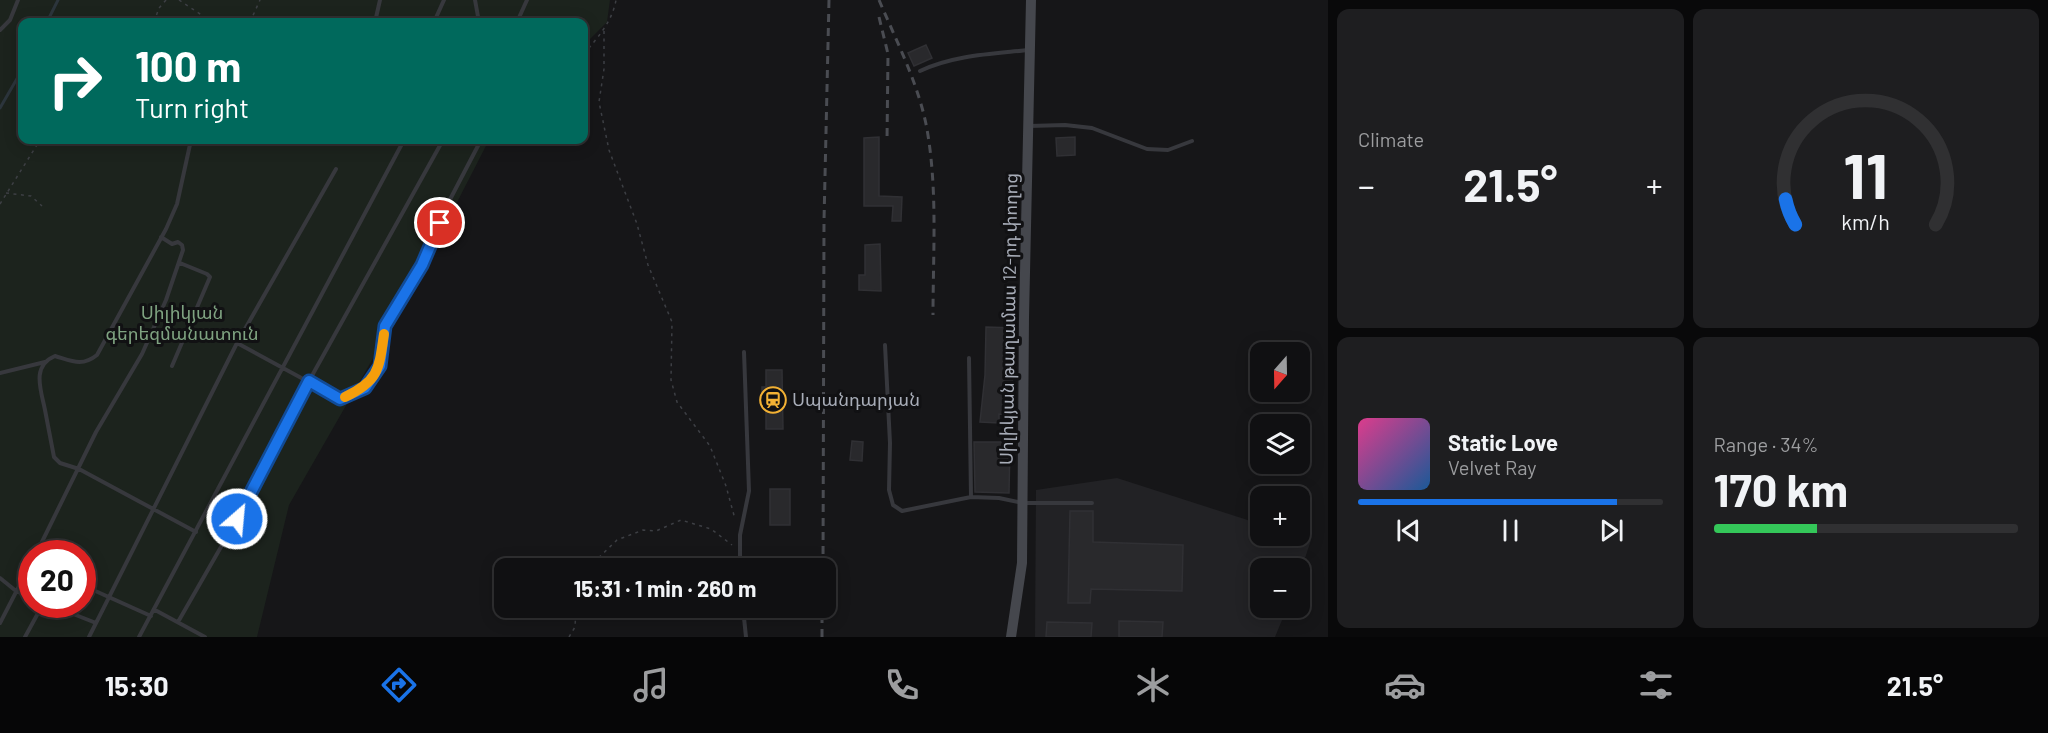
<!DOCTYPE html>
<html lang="en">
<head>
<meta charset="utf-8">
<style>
	body { margin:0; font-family:Barlow,"Noto Sans Armenian",sans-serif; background:#1e1e20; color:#f1f3f6; height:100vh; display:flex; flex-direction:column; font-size:22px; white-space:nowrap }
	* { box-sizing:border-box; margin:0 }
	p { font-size:20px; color:#9c9d9f }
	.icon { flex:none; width:33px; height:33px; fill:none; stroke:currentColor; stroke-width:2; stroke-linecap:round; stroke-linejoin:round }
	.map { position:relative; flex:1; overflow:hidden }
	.sheet { display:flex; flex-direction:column; gap:9px; padding:9px; background:#09090a; width:720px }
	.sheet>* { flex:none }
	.guide { position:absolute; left:18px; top:18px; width:570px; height:126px; border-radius:12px; box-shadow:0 3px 15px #0003,0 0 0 2px #303032; background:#00695c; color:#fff; overflow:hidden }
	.needle { width:39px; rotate:200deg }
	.buttons { position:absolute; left:1250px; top:342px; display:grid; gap:12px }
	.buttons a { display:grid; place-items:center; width:60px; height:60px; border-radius:12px; background:#101012; box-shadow:0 3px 15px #0003,0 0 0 2px #303032; font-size:30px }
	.speed { position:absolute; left:18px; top:540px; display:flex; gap:12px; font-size:30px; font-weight:700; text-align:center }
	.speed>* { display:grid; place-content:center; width:78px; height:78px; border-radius:50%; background:#101012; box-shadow:0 3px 15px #0003,0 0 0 2px #303032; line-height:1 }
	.speed .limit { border:9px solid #d22; background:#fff; color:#111 }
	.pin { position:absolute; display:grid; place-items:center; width:51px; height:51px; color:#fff; margin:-26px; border:3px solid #fff; border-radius:50%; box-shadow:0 2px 6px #0007 }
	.me { position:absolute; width:66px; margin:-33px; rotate:27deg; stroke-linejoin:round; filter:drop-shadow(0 0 4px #0008) }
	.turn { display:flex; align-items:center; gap:21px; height:126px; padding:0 18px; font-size:27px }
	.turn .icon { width:78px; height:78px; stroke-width:2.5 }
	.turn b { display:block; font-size:42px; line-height:51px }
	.big { font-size:45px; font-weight:700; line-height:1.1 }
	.sheet .tile { flex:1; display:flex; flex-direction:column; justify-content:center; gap:9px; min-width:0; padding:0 21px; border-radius:12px; background:#1e1e20 }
	.sheet .dial { align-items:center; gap:0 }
	.dial svg { height:156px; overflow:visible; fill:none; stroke:#303032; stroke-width:7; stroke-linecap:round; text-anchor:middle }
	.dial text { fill:#f1f3f6; stroke:none }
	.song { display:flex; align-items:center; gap:18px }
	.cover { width:72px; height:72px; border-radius:9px; background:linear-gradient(135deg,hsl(330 70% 55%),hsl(210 70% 35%)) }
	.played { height:6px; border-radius:3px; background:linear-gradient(90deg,#1a73e8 85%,#303032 85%) }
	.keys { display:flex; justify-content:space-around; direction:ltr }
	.heat { display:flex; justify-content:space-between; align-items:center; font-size:33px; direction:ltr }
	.charge { height:9px; border-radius:4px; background:linear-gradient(90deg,#34c759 34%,#303032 0) }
	.sheet .tiles { flex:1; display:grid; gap:9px; grid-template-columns:repeat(2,1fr) }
	.trip { position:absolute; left:494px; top:558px; width:342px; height:60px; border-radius:12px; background:#101012; box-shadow:0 3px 15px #0003,0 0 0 2px #303032; font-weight:700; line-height:60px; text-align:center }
	.tabs { display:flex; height:96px; justify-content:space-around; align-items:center; background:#060607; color:#9c9d9f }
	.tabs .icon { width:42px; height:42px }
	.tabs .active { color:#1a73e8 }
	.tabs b { font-size:27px; color:#f1f3f6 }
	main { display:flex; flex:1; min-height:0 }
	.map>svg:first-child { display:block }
	.built { fill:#222225 }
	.green { fill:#1c231d; fill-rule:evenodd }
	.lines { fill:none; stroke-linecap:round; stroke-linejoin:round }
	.stream { stroke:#2c353c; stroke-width:3 }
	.building { fill:#29292c; stroke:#303034; stroke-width:1.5 }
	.path { stroke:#3d3f44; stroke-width:1.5; stroke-dasharray:3 4.5; stroke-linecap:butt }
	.lane { stroke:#37383d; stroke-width:4 }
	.secondary { stroke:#45474d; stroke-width:10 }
	.rail { stroke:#4a4c52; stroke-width:3; stroke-dasharray:8 6; stroke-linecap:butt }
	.route-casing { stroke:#114b97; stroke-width:15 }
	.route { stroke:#1a73e8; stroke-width:10 }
	.slow { stroke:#f59e0b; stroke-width:10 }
	.labels { text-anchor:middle; stroke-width:6; stroke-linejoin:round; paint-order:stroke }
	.park-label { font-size:18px; fill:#7fa381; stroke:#111113 }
	.street-label { font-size:18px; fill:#a8adb8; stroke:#111113 }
	.poi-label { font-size:18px; fill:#a8adb8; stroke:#111113; text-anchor:start }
</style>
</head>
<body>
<main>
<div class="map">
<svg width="1328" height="637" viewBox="0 0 1328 637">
	<rect width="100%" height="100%" fill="#161618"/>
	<path class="built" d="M 1117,478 L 1260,524 L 1260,536 L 1298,536 L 1311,540 L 1299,576 L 1299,568 L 1260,568 L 1260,608 L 1287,608 L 1275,637 L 1035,637 L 1036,490 Z"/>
	<path class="green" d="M 0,0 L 610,0 L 607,22 L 584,45 L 584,22 L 22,22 L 22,140 L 489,140 L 411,292 L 289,505 L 257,637 L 0,637 ZM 32,554 L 82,554 L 82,604 L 32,604 Z"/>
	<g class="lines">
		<path class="stream" d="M 47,22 L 58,0
			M 0,108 L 22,70"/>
	</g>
	<path class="building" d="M 926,45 L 932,58 L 914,66 L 908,53 Z
		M 879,137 L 879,196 L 902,197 L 901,221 L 892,221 L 893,206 L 864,206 L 864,138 Z
		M 1075,137 L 1075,155 L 1057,156 L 1056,138 Z
		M 880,244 L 881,291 L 859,290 L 859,275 L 865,275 L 865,245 Z
		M 986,327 L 1016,328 L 1010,415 L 999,414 L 999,423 L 980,422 L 985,375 Z
		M 766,370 L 782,370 L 783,429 L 766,429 L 766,396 L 762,396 L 762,387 L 766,387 Z
		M 852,441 L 863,442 L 862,461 L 850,460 Z
		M 974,442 L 1010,442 L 1009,493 L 975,492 Z
		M 770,489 L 790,489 L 790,525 L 770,525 Z
		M 1070,511 L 1093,511 L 1093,542 L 1183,545 L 1182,591 L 1091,589 L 1090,603 L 1068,603 Z
		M 1119,621 L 1163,622 L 1162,637 L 1119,637 Z
		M 1047,622 L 1092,623 L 1091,637 L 1046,637 Z"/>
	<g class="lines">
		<path class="path" d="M 179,0 L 212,22
			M 154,22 L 159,8 L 166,0
			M 250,22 L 260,0
			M 604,31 L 604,69 L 599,102 L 609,150 L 637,224 L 648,265 L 672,322 L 671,380 L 677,402 L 710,446 L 726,486 L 735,519
			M 584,54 C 598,37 612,22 616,0
			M 6,193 L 31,196 L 42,206
			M 0,204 L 40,140
			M 588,568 L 617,540 L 643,530 L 656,531 L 681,520 L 711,529 L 732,545
			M 569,637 L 575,627 L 576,608"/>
		<path class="lane" d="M 475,0 L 479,22
			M 375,22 L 380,0
			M 434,22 L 444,0
			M 517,22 L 527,0
			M 0,30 L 10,20 L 18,0
			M 920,71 C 954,55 992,54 1029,50
			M 1029,126 L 1065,125 L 1092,128 L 1147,149 L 1168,150 L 1192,141
			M 191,140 L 177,204 L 166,229 L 97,355 C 82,367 72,361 55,356 C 31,366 41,390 45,410 C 48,425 51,441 54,457 L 60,463 L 79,469 L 196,532
			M 237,343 L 340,399 L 365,388 L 380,366 L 385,326 L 422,265 L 444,211 L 481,140
			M 885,345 L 890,443 L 889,490 L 893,505 L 902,511 L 971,497
			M 969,358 L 971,497 L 999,498 L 1023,503 L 1092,503
			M 172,366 L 210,277 L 207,274 L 180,263
			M 0,373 L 45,362
			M 210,504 L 237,519
			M 36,554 L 96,432 L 142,354 L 166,300 L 183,250 L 182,245 L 178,242 L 172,244 L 161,237
			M 740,568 L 740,535 L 749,491 L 744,352
			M 0,578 L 16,591 L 32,598
			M 82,585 L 151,616
			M 48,604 L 96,623
			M 743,608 L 746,637
			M 155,610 L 205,637
			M 178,622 L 237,519 L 309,381 L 443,140
			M 0,623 L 32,561
			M 25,637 L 43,604
			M 89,637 L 237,343 L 336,169
			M 139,637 L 404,140"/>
		<path class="secondary" d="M 1011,637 L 1022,563 L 1024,318 L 1031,0"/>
		<path class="rail" d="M 879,0 C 896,40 917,81 926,124 C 938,186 933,252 933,315
			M 879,17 L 888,54 L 887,141
			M 823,568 L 824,221 L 829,0
			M 822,637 L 822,608"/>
	</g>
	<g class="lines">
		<g class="route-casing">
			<path id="route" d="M 237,519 L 309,381 L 340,399 L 365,388 L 380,366 L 385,326 L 422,265 L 440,223"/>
		</g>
		<use href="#route" class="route"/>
		<path class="slow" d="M 345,397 C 379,381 379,369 384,334"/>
	</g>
	<defs>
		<g id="station-ring" transform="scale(1.35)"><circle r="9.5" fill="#111113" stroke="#f2b134" stroke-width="1.5"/><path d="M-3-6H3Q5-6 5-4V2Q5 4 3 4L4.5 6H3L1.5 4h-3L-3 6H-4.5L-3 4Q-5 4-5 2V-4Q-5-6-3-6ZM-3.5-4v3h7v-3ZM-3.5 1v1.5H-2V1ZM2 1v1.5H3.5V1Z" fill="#f2b134"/></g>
	</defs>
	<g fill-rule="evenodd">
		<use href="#station-ring" x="773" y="400"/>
	</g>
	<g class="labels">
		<g class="park-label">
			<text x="182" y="319">Սիլիկյան<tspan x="182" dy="21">գերեզմանատուն</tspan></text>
		</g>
		<g class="street-label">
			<text transform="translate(1009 319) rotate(-89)" y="6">Սիլիկյան թաղամաս 12-րդ փողոց</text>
		</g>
		<g class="poi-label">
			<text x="792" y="406">Սպանդարյան</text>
		</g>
	</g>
</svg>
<div class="buttons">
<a><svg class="needle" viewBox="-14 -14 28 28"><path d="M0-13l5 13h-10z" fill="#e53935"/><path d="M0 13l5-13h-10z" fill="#9c9d9f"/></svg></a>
<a><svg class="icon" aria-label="layers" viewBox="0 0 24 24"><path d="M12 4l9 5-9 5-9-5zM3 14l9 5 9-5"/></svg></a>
<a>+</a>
<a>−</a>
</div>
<div class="speed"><div class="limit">20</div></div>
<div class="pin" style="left:440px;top:223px;background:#d93025"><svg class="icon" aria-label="arrive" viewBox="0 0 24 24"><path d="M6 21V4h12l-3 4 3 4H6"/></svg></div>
<svg class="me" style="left:237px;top:519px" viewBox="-20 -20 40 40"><circle r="17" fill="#1a73e8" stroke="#fff" stroke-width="3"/><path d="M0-11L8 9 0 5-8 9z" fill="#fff"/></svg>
<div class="trip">15:31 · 1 min · 260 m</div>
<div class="guide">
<div class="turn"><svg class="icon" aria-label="right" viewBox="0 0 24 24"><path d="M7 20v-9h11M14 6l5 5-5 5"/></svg><div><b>100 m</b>Turn right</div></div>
</div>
</div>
<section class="sheet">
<div class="tiles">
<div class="tile"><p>Climate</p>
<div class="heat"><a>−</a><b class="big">21.5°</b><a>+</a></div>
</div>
<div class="tile dial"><svg viewBox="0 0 100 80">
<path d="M14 69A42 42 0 1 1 86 69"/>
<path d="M14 69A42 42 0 0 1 9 56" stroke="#1a73e8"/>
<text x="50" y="56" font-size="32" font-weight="700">11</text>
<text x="50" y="72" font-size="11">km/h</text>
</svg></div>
<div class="tile">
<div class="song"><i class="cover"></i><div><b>Static Love</b><p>Velvet Ray</p></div></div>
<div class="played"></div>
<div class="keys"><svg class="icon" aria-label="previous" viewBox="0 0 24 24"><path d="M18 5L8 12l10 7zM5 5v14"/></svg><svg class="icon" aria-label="pause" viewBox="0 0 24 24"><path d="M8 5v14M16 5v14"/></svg><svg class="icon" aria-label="next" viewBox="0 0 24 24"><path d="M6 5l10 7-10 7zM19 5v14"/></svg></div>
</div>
<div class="tile"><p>Range · 34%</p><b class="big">170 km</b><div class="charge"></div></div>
</div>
</section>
</main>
<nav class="tabs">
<b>15:30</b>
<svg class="icon active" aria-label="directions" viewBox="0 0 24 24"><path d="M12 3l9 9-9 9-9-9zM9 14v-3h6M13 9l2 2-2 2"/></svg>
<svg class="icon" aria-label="music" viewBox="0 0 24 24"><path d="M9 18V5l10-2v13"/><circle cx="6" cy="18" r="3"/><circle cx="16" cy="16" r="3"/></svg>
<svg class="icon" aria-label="phone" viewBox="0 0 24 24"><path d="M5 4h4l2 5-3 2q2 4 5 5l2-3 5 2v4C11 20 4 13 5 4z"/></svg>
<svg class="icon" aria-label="climate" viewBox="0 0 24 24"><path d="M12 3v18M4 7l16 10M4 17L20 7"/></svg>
<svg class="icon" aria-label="car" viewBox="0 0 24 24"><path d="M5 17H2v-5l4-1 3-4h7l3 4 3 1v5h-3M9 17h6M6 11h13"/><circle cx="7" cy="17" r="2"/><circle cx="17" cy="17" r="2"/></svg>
<svg class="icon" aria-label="filters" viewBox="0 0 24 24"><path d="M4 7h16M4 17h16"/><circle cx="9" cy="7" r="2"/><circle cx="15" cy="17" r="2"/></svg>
<b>21.5°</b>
</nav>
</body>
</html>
